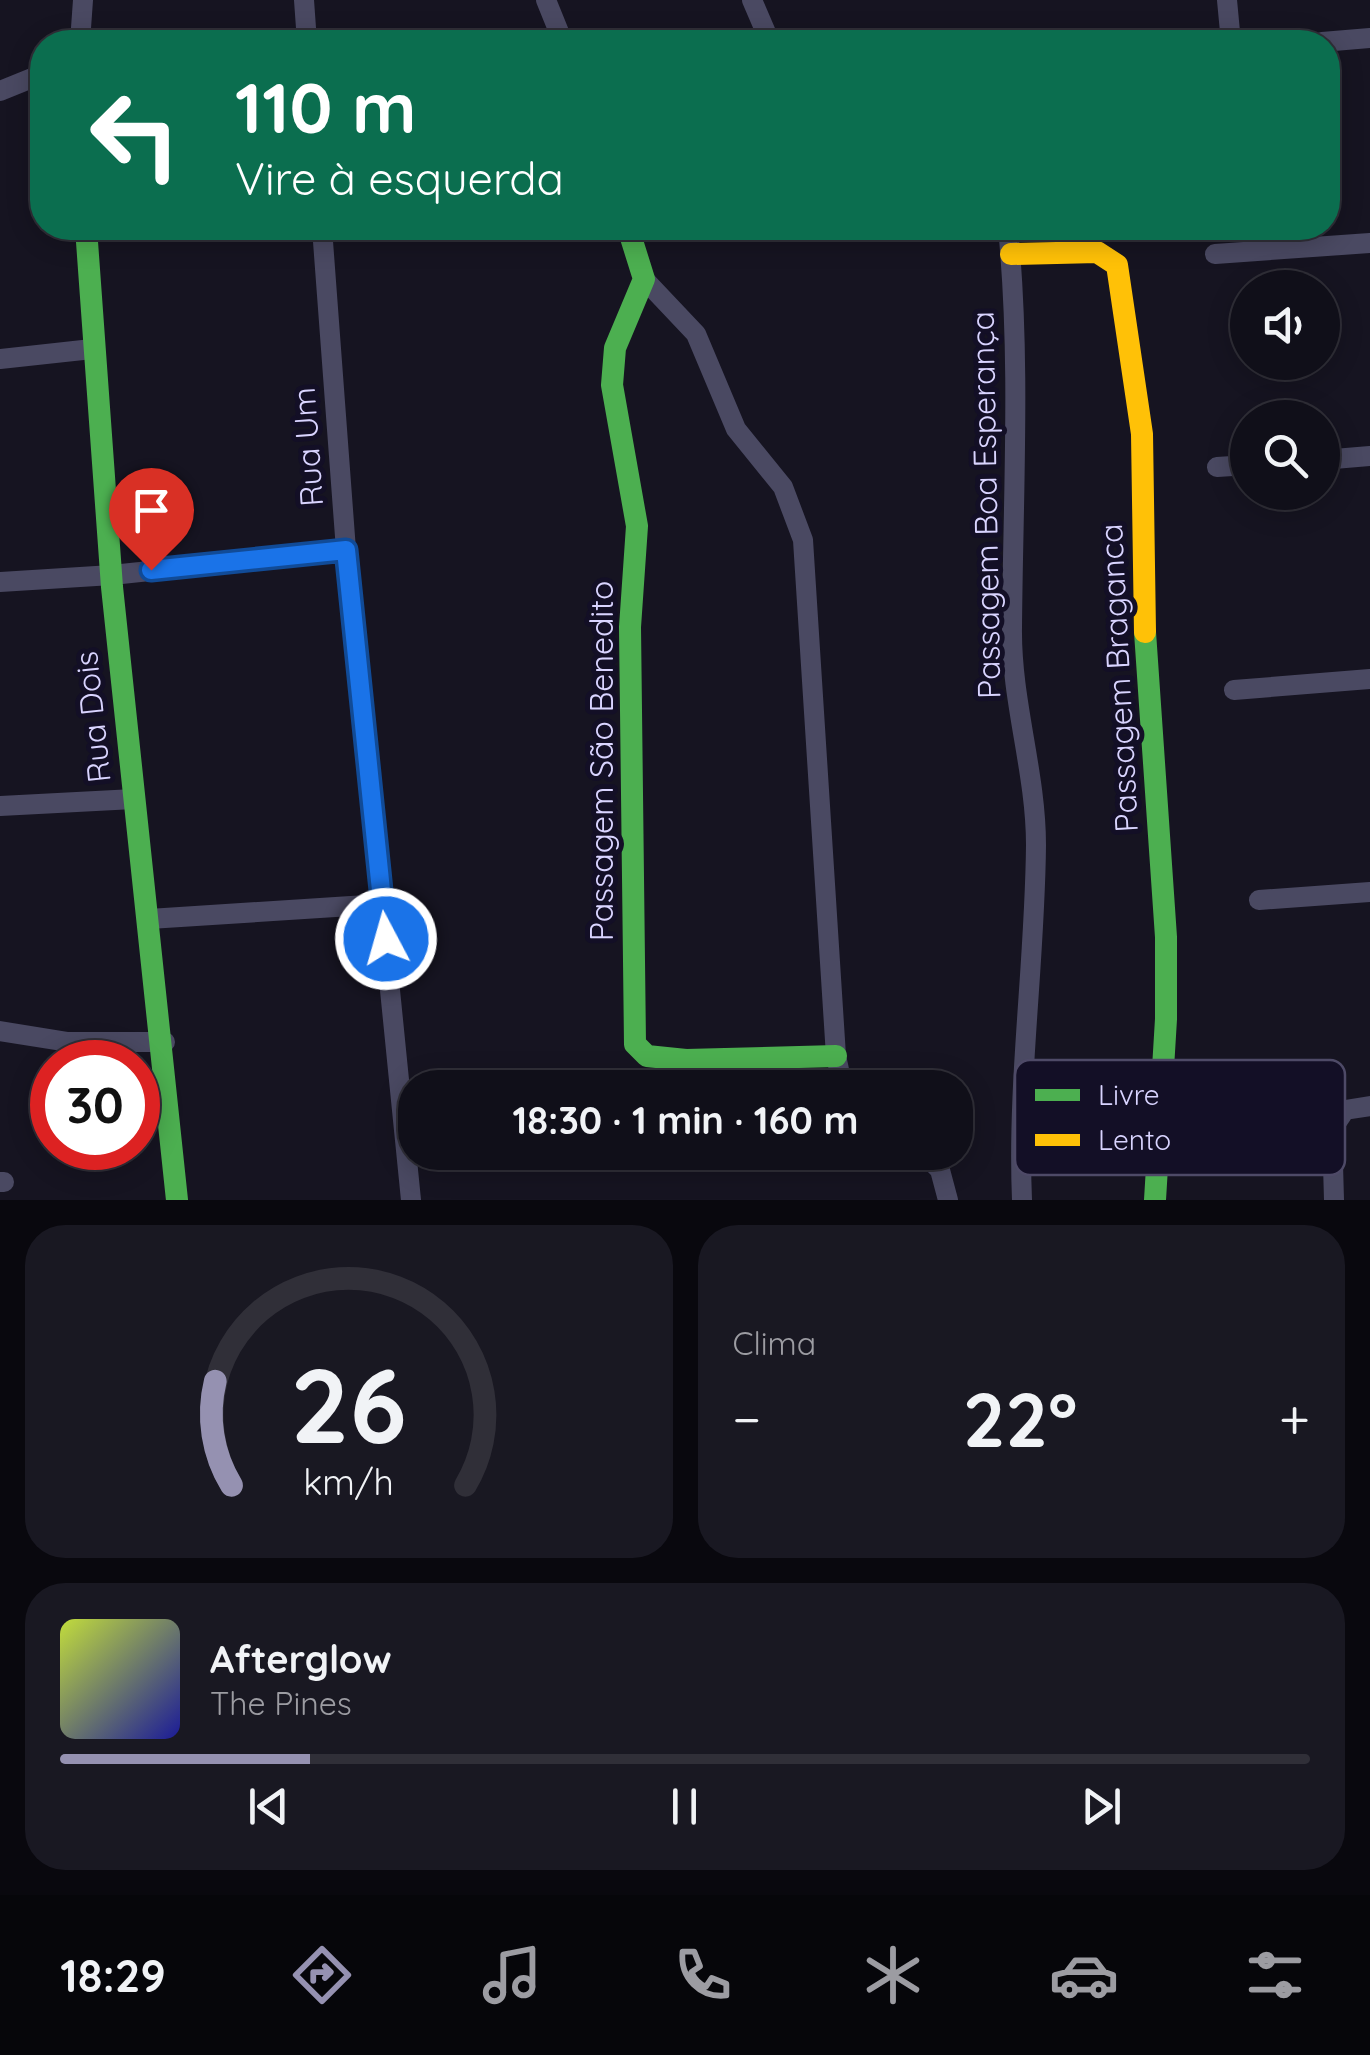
<!DOCTYPE html>
<html lang="pt">
<head>
<meta charset="utf-8">
<style>
	body { margin:0; font-family:Quicksand,sans-serif; background:#191822; color:#f1f3f6; height:100vh; display:flex; flex-direction:column; font-size:38px; white-space:nowrap }
	* { box-sizing:border-box; margin:0 }
	p { font-size:32px; color:#9c9ca2 }
	.icon { flex:none; width:55px; height:55px; fill:none; stroke:currentColor; stroke-width:2; stroke-linecap:round; stroke-linejoin:round }
	.map { position:relative; height:1200px; overflow:hidden }
	.side { display:flex; flex-direction:column; gap:25px; padding:25px; background:#09080e; flex:1 }
	.side>* { flex:none }
	.banner { position:absolute; left:30px; top:30px; width:1310px; height:210px; border-radius:40px; box-shadow:0 5px 25px #0003,0 0 0 2px #302f38; background:#0b6e4f; color:#fff; overflow:hidden }
	.fabs { position:absolute; left:1230px; top:270px; display:grid; gap:20px }
	.fabs a { display:grid; place-items:center; width:110px; height:110px; border-radius:50%; background:#100f19; box-shadow:0 5px 25px #0003,0 0 0 2px #302f38; font-size:50px }
	.speed { position:absolute; left:30px; top:1040px; display:flex; gap:20px; font-size:50px; font-weight:700; text-align:center }
	.speed>* { display:grid; place-content:center; width:130px; height:130px; border-radius:50%; background:#100f19; box-shadow:0 5px 25px #0003,0 0 0 2px #302f38; line-height:1 }
	.speed .limit { border:15px solid #d22; background:#fff; color:#111 }
	.pin { position:absolute; display:grid; place-items:center; width:85px; height:85px; color:#fff; margin:-102px -42px; border-radius:50% 50% 50% 0; rotate:-45deg; box-shadow:0 0 10px #0007 }
	.pin .icon { rotate:45deg }
	.me { position:absolute; width:110px; margin:-55px; rotate:354deg; stroke-linejoin:round; filter:drop-shadow(0 0 8px #0008) }
	.turn { display:flex; align-items:center; gap:35px; height:210px; padding:0 40px; font-size:45px }
	.turn .icon { width:130px; height:130px; stroke-width:2.5 }
	.turn b { display:block; font-size:70px; line-height:85px }
	.big { font-size:75px; font-weight:800; line-height:1.1 }
	.side .tile { flex:1; display:flex; flex-direction:column; justify-content:center; gap:15px; min-width:0; padding:0 35px; border-radius:40px; background:#191822 }
	.side .dial { align-items:center; gap:0 }
	.dial svg { height:260px; overflow:visible; fill:none; stroke:#302f38; stroke-width:7; stroke-linecap:round; text-anchor:middle }
	.dial text { fill:#f1f3f6; stroke:none }
	.song { display:flex; align-items:center; gap:30px }
	.cover { width:120px; height:120px; border-radius:15px; background:linear-gradient(135deg,hsl(70 70% 55%),hsl(240 70% 35%)) }
	.played { height:10px; border-radius:5px; background:linear-gradient(90deg,#9591b1 20%,#302f38 20%) }
	.keys { display:flex; justify-content:space-around; direction:ltr }
	.heat { display:flex; justify-content:space-between; align-items:center; font-size:55px; direction:ltr }
	.side .tiles { flex:1; display:grid; gap:25px; grid-template-columns:1fr 1fr }
	.tile:last-child { grid-column:span 2 }
	.trip { position:absolute; left:398px; top:1070px; width:575px; height:100px; border-radius:40px; background:#100f19; box-shadow:0 5px 25px #0003,0 0 0 2px #302f38; font-weight:800; line-height:100px; text-align:center }
	.tabs { display:flex; height:160px; justify-content:space-around; align-items:center; background:#06060a; color:#9c9ca2 }
	.tabs .icon { width:70px; height:70px }
	.tabs .on { color:#9591b1 }
	.tabs b { font-size:45px; color:#f1f3f6 }
	.map>svg:first-child { display:block }
	.lines { fill:none; stroke-linecap:round; stroke-linejoin:round }
	.street { stroke:#4a4962; stroke-width:20 }
	.fast { stroke:#4caf50; stroke-width:22 }
	.slow { stroke:#ffc107; stroke-width:22 }
	.route-casing { stroke:#114b97; stroke-width:25 }
	.route { stroke:#1a73e8; stroke-width:18 }
	.labels { text-anchor:middle; stroke-width:10; stroke-linejoin:round; paint-order:stroke }
	.street-label { font-size:32px; fill:#d9d4ff; stroke:#130f26 }
	.key { fill:#130f26; stroke:#4e4a67; stroke-width:2.5 }
	.key-label { font-size:28px; fill:#d9d4ff }
</style>
</head>
<body>
<div class="map">
<svg width="1370" height="1200" viewBox="0 0 1370 1200">
	<rect width="100%" height="100%" fill="#161421"/>
	<g class="lines">
		<path class="street" d="M 304,0 L 307,42
			M 546,0 L 563,42
			M 752,0 L 770,42
			M 1227,0 L 1230,32 L 1236,42
			M 80,42 L 83,0
			M 1322,42 L 1370,38
			M 0,91 L 42,74
			M 322,228 L 346,550 L 411,1200
			M 1008,228 C 1021,361 1013,494 1012,628 C 1011,701 1036,772 1036,845 C 1035,964 1017,1082 1022,1200
			M 1215,254 L 1370,243
			M 644,279 L 696,334 L 736,429 L 783,487 L 803,540 L 836,1056 L 843,1088
			M 0,359 L 92,349
			M 1322,460 L 1370,456
			M 1217,467 L 1248,465
			M 0,582 L 112,575 L 346,550
			M 1234,690 L 1370,679
			M 0,806 L 134,799
			M 1259,900 L 1370,892
			M 149,919 L 382,904
			M 0,1031 L 68,1042 L 165,1042
			M 922,1152 L 940,1170 L 948,1200
			M 0,1182 L 4,1182
			M 1334,1200 L 1332,1129 L 1345,1110 L 1370,1106"/>
		<path class="fast" d="M 86,228 L 112,587 L 177,1200
			M 628,228 L 644,279 L 615,348 L 612,385 L 637,526 L 630,627 L 635,1044 L 647,1056 L 686,1060 L 836,1056
			M 1145,632 L 1166,937 L 1166,1019 L 1155,1200"/>
		<path class="slow" d="M 1011,254 L 1097,252 L 1117,265 L 1142,434 L 1145,632"/>
	</g>
	<g class="lines">
		<g class="route-casing">
			<path id="route" d="M 151,570 L 346,550 L 386,939"/>
		</g>
		<use href="#route" class="route"/>
	</g>
	<g class="labels">
		<g class="street-label">
			<text transform="translate(308 447) rotate(-94)" y="11">Rua Um</text>
			<text transform="translate(986 505) rotate(-91)" y="11">Passagem Boa Esperança</text>
			<text transform="translate(1119 678) rotate(-93)" y="11">Passagem Braganca</text>
			<text transform="translate(93 717) rotate(-96)" y="11">Rua Dois</text>
			<text transform="translate(602 761) rotate(-90)" y="11">Passagem São Benedito</text>
		</g>
	</g>
	<rect x="1015" y="1060" width="330" height="115" rx="15" class="key"/>
	<rect x="1035" y="1089" width="45" height="12" fill="#4caf50"/>
	<rect x="1035" y="1134" width="45" height="12" fill="#ffc107"/>
	<g class="key-label">
		<text x="1098" y="1105">Livre</text>
		<text x="1098" y="1150">Lento</text>
	</g>
</svg>
<div class="fabs">
<a><svg class="icon" aria-label="sound" viewBox="0 0 24 24"><path d="M4 9h4l5-4v14l-5-4H4zM17 9q2 3 0 6"/></svg></a>
<a><svg class="icon" aria-label="search" viewBox="0 0 24 24"><circle cx="10" cy="10" r="6"/><path d="M15 15l6 6"/></svg></a>
</div>
<div class="speed"><div class="limit">30</div></div>
<div class="pin" style="left:151px;top:570px;background:#d93025"><svg class="icon" aria-label="arrive" viewBox="0 0 24 24"><path d="M6 21V4h12l-3 4 3 4H6"/></svg></div>
<svg class="me" style="left:386px;top:939px" viewBox="-20 -20 40 40"><circle r="17" fill="#1a73e8" stroke="#fff" stroke-width="3"/><path d="M0-11L8 9 0 5-8 9z" fill="#fff"/></svg>
<div class="trip">18:30 · 1 min · 160 m</div>
<div class="banner">
<div class="turn"><svg class="icon" aria-label="left" viewBox="0 0 24 24"><path d="M17 20v-9H6M10 6l-5 5 5 5"/></svg><div><b>110 m</b>Vire à esquerda</div></div>
</div>
</div>
<section class="side">
<div class="tiles">
<div class="tile dial"><svg viewBox="0 0 100 80">
<path d="M14 69A42 42 0 1 1 86 69"/>
<path d="M14 69A42 42 0 0 1 9 37" stroke="#9591b1"/>
<text x="50" y="56" font-size="32" font-weight="700">26</text>
<text x="50" y="72" font-size="11">km/h</text>
</svg></div>
<div class="tile"><p>Clima</p>
<div class="heat"><a>−</a><b class="big">22°</b><a>+</a></div>
</div>
<div class="tile">
<div class="song"><i class="cover"></i><div><b>Afterglow</b><p>The Pines</p></div></div>
<div class="played"></div>
<div class="keys"><svg class="icon" aria-label="previous" viewBox="0 0 24 24"><path d="M18 5L8 12l10 7zM5 5v14"/></svg><svg class="icon" aria-label="pause" viewBox="0 0 24 24"><path d="M8 5v14M16 5v14"/></svg><svg class="icon" aria-label="next" viewBox="0 0 24 24"><path d="M6 5l10 7-10 7zM19 5v14"/></svg></div>
</div>
</div>
</section>
<nav class="tabs">
<b>18:29</b>
<svg class="icon on" aria-label="directions" viewBox="0 0 24 24"><path d="M12 3l9 9-9 9-9-9zM9 14v-3h6M13 9l2 2-2 2"/></svg>
<svg class="icon" aria-label="music" viewBox="0 0 24 24"><path d="M9 18V5l10-2v13"/><circle cx="6" cy="18" r="3"/><circle cx="16" cy="16" r="3"/></svg>
<svg class="icon" aria-label="phone" viewBox="0 0 24 24"><path d="M5 4h4l2 5-3 2q2 4 5 5l2-3 5 2v4C11 20 4 13 5 4z"/></svg>
<svg class="icon" aria-label="climate" viewBox="0 0 24 24"><path d="M12 3v18M4 7l16 10M4 17L20 7"/></svg>
<svg class="icon" aria-label="car" viewBox="0 0 24 24"><path d="M5 17H2v-5l4-1 3-4h7l3 4 3 1v5h-3M9 17h6M6 11h13"/><circle cx="7" cy="17" r="2"/><circle cx="17" cy="17" r="2"/></svg>
<svg class="icon" aria-label="filters" viewBox="0 0 24 24"><path d="M4 7h16M4 17h16"/><circle cx="9" cy="7" r="2"/><circle cx="15" cy="17" r="2"/></svg>
</nav>
</body>
</html>
